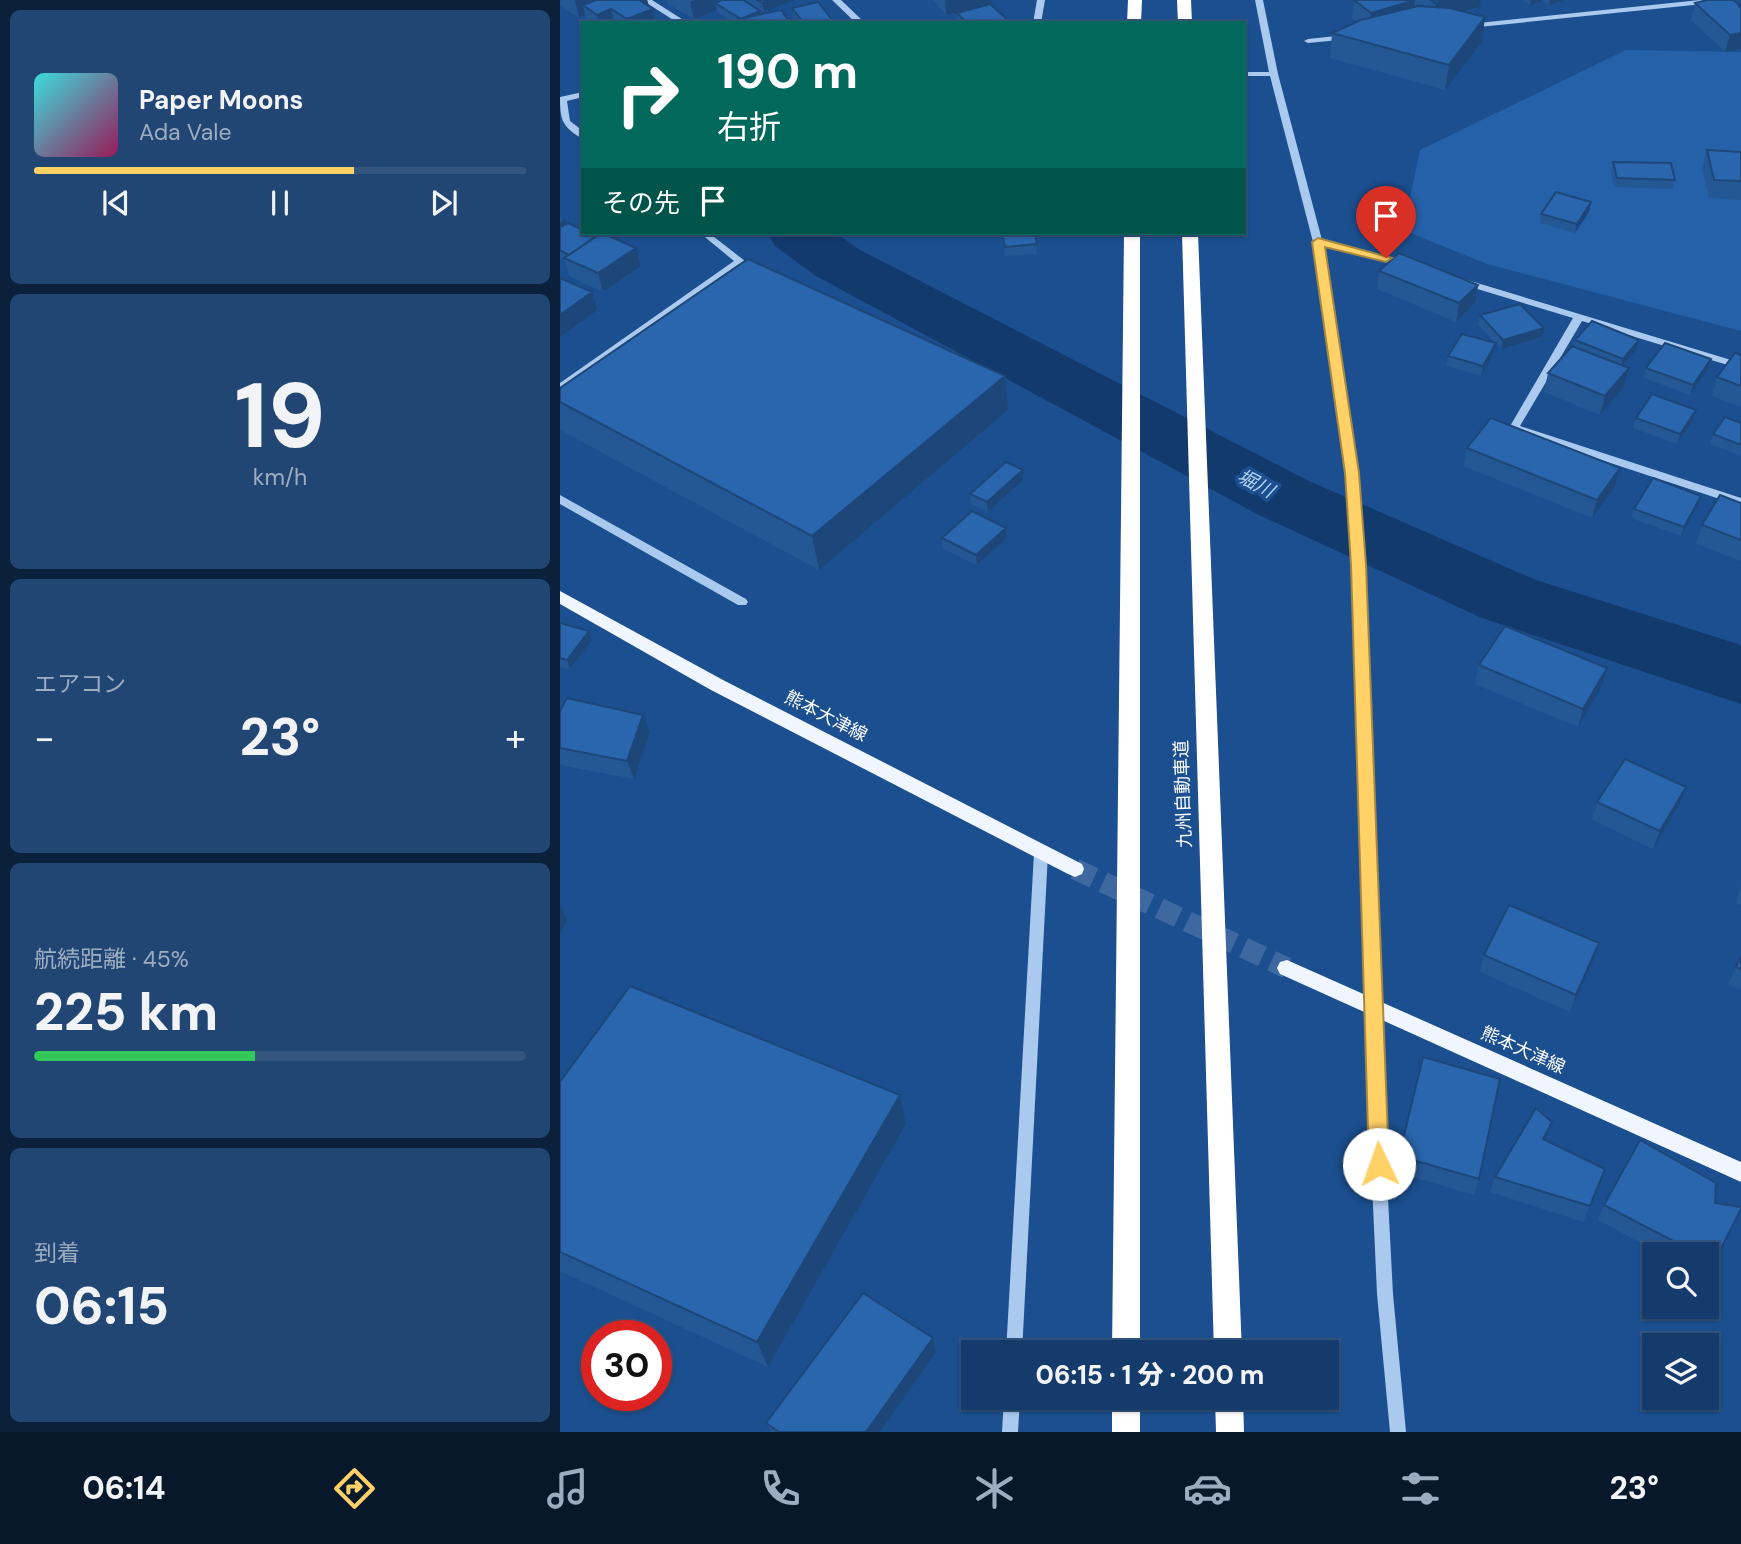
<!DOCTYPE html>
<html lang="ja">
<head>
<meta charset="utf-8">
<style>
	body { margin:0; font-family:"DM Sans","Noto Sans JP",sans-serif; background:#214673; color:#f1f3f6; height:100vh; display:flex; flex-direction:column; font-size:26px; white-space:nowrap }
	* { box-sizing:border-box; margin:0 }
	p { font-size:23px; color:#9dadc1 }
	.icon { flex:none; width:38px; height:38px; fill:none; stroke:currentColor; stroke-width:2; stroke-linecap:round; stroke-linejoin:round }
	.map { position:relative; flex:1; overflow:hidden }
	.details { display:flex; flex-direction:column; gap:10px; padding:10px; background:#0b203b; width:560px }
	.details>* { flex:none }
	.guide { position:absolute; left:21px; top:21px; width:665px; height:214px; border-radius:0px; box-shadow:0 2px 5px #0004,0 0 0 2px #33557e; background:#00695c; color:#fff; overflow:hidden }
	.buttons { position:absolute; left:1082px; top:1242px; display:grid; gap:14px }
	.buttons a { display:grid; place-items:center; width:77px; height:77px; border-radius:0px; background:#143b6b; box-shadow:0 2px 5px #0004,0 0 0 2px #33557e; font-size:35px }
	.speed { position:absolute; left:21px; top:1320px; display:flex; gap:14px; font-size:35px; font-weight:700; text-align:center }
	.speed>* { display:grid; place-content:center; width:91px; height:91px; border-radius:50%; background:#143b6b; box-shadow:0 2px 5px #0004,0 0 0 2px #33557e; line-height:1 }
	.speed .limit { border:10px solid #d22; background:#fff; color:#111 }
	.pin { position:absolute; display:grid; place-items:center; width:60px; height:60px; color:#fff; margin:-72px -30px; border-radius:50% 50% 50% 0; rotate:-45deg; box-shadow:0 0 7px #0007 }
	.pin .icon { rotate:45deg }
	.me { position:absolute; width:77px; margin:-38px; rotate:357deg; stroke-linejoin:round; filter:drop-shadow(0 0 5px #0008) }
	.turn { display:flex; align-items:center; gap:24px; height:147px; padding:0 21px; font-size:32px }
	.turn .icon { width:91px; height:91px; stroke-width:2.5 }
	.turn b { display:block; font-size:49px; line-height:60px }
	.then { display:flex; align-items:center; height:66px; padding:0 21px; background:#0003; gap:14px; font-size:26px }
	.big { font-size:52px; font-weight:800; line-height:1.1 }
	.details .card { flex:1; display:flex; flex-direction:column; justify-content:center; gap:10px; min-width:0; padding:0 24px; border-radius:10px; background:#214673 }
	.details .dial { align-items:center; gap:0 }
	.dial b { font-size:91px; line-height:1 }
	.song { display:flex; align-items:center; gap:21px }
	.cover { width:84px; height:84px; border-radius:10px; background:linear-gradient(135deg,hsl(180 70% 55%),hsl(330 70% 35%)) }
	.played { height:7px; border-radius:4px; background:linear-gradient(90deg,#ffd166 65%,#33557e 65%) }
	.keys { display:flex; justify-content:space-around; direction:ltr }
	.heat { display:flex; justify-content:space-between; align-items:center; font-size:38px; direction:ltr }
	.charge { height:10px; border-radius:5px; background:linear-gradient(90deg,#34c759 45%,#33557e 0) }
	.trip { position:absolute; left:401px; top:1340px; width:378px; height:70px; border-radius:0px; background:#143b6b; box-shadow:0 2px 5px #0004,0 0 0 2px #33557e; font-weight:800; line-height:70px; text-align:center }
	.tab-bar { display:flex; height:112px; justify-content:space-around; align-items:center; background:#08182b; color:#9dadc1 }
	.tab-bar .icon { width:49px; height:49px }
	.tab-bar .selected { color:#ffd166 }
	.tab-bar b { font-size:32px; color:#f1f3f6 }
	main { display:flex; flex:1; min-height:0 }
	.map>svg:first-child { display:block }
	.green { fill:#2461a8 }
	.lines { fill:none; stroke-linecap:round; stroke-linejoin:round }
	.river { fill:#123a6d; fill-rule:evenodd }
	.major-tunnel { stroke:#3d69a0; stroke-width:21; stroke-dasharray:21 10; stroke-linecap:butt }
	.minor { fill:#a9c9ee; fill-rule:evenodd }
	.major { fill:#f0f6ff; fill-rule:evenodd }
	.highway { fill:#fff; fill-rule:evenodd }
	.wall { fill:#245895 }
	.shaded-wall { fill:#1d4779 }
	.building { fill:#2a66ad; stroke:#1d4779; stroke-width:2 }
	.route { fill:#ffd166; stroke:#a68842; stroke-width:2 }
	.labels { text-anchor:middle; stroke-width:7; stroke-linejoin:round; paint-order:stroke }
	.street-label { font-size:18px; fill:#fff; stroke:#1b4f8f }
	.water-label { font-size:19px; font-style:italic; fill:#b5d3f5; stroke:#1b4f8f }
</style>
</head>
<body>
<main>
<section class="details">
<div class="card">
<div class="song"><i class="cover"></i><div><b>Paper Moons</b><p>Ada Vale</p></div></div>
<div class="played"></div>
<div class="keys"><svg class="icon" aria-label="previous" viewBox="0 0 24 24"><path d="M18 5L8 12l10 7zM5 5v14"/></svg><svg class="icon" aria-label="pause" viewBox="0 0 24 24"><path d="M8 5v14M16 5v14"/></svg><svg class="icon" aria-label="next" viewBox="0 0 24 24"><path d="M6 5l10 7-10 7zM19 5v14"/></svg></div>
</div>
<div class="card dial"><b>19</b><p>km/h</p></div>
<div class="card"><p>エアコン</p>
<div class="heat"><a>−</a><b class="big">23°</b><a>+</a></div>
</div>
<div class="card"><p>航続距離 · 45%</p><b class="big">225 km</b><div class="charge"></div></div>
<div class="card"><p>到着</p><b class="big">06:15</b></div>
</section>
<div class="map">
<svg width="1181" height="1432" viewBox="0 0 1181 1432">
	<rect width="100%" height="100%" fill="#1b4f8f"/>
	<path class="green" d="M 1066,50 L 1181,52 L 1181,331 L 927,264 L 843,230 L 860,150 Z"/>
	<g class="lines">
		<path class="river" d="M 207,233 L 276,233 L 300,250 L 749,481 L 976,580 L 1181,645 L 1181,704 L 922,618 L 699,515 L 256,276 L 215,246 Z"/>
		<path class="major-tunnel" d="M 515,869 L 727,968"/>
		<path class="minor" d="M 82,0 L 92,0 L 128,23 L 118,23 Z
			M 272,0 L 281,0 L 305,23 L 296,23 Z
			M 477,0 L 485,0 L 481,23 L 473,23 Z
			M 695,0 L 703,0 L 718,74 L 762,240 L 849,262 L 851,264 L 846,267 L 763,246 L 797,473 L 805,564 L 818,1007 L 833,1294 L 846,1432 L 830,1432 L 817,1294 L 804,1007 L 793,564 L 787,473 L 753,242 L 710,76 L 684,76 L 684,72 L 709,72 Z
			M 1140,0 L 1167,0 L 1163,2 L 909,28 L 905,26 L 909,24 Z
			M 786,35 L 790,37 L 789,39 L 748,43 L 744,41 L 748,39 Z
			M 23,92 L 23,97 L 7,101 L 10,121 L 23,131 L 23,139 C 2,127 0,120 0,97 Z
			M 140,233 L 149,233 L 185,261 L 0,391 L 0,383 L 174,261 Z
			M 904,279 L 1181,363 L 1181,369 L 1022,321 L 960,426 L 1181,498 L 1181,506 L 950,430 L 949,428 L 1013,318 L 901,284 L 901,280 Z
			M 0,495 L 186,599 L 188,602 L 186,605 L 178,605 L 0,504 Z
			M 481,848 L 486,849 L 488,853 L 462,1353 L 446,1353 L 474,853 L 476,849 Z
			M 444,1398 L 460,1398 L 458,1432 L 442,1432 Z"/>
		<path class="major" d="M 0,591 L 163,680 L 522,864 L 524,869 L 522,874 L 515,877 L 508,874 L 151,690 L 0,604 Z
			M 727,960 L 1181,1162 L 1181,1182 L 720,974 L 717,968 L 720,962 Z"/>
		<path class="highway" d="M 568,0 L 582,0 L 581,23 L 567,23 Z
			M 617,0 L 631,0 L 632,23 L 618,23 Z
			M 564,233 L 580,233 L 580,1353 L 552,1353 Z
			M 622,233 L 638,233 L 682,1353 L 654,1353 Z
			M 552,1398 L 580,1398 L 580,1432 L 552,1432 Z
			M 655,1398 L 683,1398 L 684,1432 L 656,1432 Z"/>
	</g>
	<path class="wall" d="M 0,0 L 87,0 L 89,6 L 93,9 L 96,23 L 28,23 L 25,15 L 19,18 L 0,6 Z
		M 107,0 L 235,0 L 204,12 L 185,0 L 184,0 L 200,11 L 201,14 L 230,23 L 175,23 L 157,12 L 157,10 L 134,19 L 108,4 Z
		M 373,0 L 432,0 L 432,4 L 431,4 L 451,23 L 398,23 L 397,13 L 421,7 L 386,15 Z
		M 794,0 L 921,0 L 920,7 L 904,12 L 922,42 L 885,90 L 770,58 L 772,33 L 798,22 L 792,18 Z
		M 962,0 L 1004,0 L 989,5 L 982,1 L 970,5 Z
		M 1135,3 L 1181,3 L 1181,49 L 1165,52 L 1131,20 Z
		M 232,8 L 273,23 L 238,23 L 234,17 Z
		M 1147,150 L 1181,152 L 1181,200 L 1149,198 L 1142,169 Z
		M 1053,162 L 1115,180 L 1112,189 L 1054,187 L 1051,171 Z
		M 1031,202 L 1029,212 L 1015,233 L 980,223 L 981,214 Z
		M 0,217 L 6,224 L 36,236 L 76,248 L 81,266 L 43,292 L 9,276 L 5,260 L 0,258 Z
		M 442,233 L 475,233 L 477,254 L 445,256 Z
		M 819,271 L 918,285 L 915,303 L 896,322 L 817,289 Z
		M 920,315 L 982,337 L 941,349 L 936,343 L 934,353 L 921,376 L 886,366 L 888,356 L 935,343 L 918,325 Z
		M 1015,340 L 1077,349 L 1062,366 L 1069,368 L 1064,387 L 1040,415 L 984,392 L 988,373 L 1014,347 Z
		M 1181,355 L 1181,407 L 1152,396 L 1157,377 Z
		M 1086,368 L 1148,369 L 1130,395 L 1084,378 Z
		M 0,388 L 448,410 L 259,570 L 0,430 Z
		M 1136,410 L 1133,420 L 1117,444 L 1073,428 L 1076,418 Z
		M 1181,423 L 1181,456 L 1150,444 L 1153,434 Z
		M 907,448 L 1060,468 L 1055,487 L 1032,518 L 904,466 Z
		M 463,480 L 428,512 L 411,504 L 410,494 Z
		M 1141,496 L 1138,505 L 1121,536 L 1071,518 L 1074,509 Z
		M 1181,503 L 1181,561 L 1136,544 L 1142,525 Z
		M 446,528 L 447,538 L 417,565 L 383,548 L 382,538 Z
		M 0,623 L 29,631 L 32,640 L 10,669 L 0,667 Z
		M 919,665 L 1042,686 L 1018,727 L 915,684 Z
		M 0,710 L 90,733 L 74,779 L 0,765 Z
		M 1037,802 L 1119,805 L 1093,849 L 1032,820 Z
		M 1181,885 L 1181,905 L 1176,903 Z
		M 1039,943 L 1033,961 L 1010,1012 L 920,972 L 924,955 Z
		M 1181,957 L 1181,990 L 1168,984 Z
		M 863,1057 L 919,1179 L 914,1195 L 836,1172 Z
		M 0,1082 L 340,1095 L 346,1124 L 208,1367 L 0,1271 Z
		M 1080,1140 L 1156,1183 L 1155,1203 L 1181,1207 L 1181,1209 L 1154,1262 L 1146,1276 L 1146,1255 L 1103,1255 L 1038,1220 L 1044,1205 Z
		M 935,1177 L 1030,1206 L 1023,1222 L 930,1192 Z
		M 376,1352 L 320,1432 L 211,1432 L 206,1423 Z"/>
	<path class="shaded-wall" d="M 15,0 L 51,0 L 23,5 L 25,15 L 19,18 Z
		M 76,0 L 87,0 L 90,10 L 93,9 L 96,23 L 67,23 L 67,19 Z
		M 135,0 L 171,0 L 155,3 L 157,10 L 134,19 L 130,2 Z
		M 210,0 L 235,0 L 204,12 L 202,3 Z
		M 385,0 L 432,0 L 432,4 L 386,15 Z
		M 855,0 L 853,18 L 809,31 L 811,13 Z
		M 886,0 L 921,0 L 920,7 L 873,20 L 876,3 Z
		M 971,0 L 982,0 L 982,1 L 970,5 Z
		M 990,0 L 1004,0 L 989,5 Z
		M 51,9 L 54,23 L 39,23 L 37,15 Z
		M 200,11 L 202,20 L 181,19 Z
		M 925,17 L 922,42 L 885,90 L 889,65 Z
		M 1181,33 L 1181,49 L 1165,52 L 1170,35 Z
		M 1031,202 L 1029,212 L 1015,233 L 1017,224 Z
		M 5,219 L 8,229 L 0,233 L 0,222 Z
		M 76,248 L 81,266 L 43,292 L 38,273 Z
		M 918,285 L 915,303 L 896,322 L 899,303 Z
		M 32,292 L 37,310 L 0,337 L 0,315 Z
		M 984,328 L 982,337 L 941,349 L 943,340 Z
		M 1079,340 L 1077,349 L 1060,368 L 1063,359 Z
		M 936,343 L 934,353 L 921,376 L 923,366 Z
		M 1151,359 L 1148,369 L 1130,395 L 1133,385 Z
		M 1069,368 L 1064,387 L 1040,415 L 1045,396 Z
		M 445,376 L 448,410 L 259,570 L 252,536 Z
		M 1136,410 L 1133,420 L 1117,444 L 1120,434 Z
		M 1060,468 L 1055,487 L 1032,518 L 1037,500 Z
		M 463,470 L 463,480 L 428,512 L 427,502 Z
		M 1141,496 L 1138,505 L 1121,536 L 1124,527 Z
		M 446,528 L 447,538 L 417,565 L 416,555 Z
		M 29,631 L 32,640 L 10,669 L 7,660 Z
		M 1047,668 L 1042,686 L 1018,727 L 1023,709 Z
		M 83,715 L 90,733 L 74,779 L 67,761 Z
		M 1126,787 L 1119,805 L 1093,849 L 1100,831 Z
		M 0,905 L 7,920 L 0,933 Z
		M 1039,943 L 1033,961 L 1010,1012 L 1016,995 Z
		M 340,1095 L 346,1124 L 208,1367 L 197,1342 Z
		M 992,1122 L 986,1138 L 977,1155 L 983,1139 Z
		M 373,1338 L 376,1352 L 320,1432 L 306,1432 Z"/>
	<path class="building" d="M 36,0 L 79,0 L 93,9 L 67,19 L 51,9 L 37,15 L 23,5 Z
		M 162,0 L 183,0 L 200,11 L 181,19 L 155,3 Z
		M 197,0 L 210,0 L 202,3 Z
		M 794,0 L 855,0 L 811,13 Z
		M 871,0 L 886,0 L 876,3 Z
		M 1147,0 L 1173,0 L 1178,4 L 1181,3 L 1181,6 L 1178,4 L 1181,9 L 1181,33 L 1170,35 L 1135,3 Z
		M 258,2 L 273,21 L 263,23 L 244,23 L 232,8 Z
		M 430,4 L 451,23 L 407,23 L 397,13 Z
		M 858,6 L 889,8 L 925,17 L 889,65 L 772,33 L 801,20 Z
		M 221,10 L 230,23 L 182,23 L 179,19 Z
		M 1147,150 L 1181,152 L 1181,181 L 1154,180 Z
		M 1053,162 L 1111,163 L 1115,180 L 1057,178 Z
		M 996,192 L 1031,202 L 1017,224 L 981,214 Z
		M 8,223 L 23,230 L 23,233 L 29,233 L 36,236 L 9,255 L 0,250 L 0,227 Z
		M 42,233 L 76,248 L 38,273 L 4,258 Z
		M 442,233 L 475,233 L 477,244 L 445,247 Z
		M 839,253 L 918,285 L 899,303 L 819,271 Z
		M 188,259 L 445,376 L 252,536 L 0,402 L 0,388 Z
		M 0,278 L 32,292 L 0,315 Z
		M 960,304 L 984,328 L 943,340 L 920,315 Z
		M 1032,321 L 1079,340 L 1063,359 L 1015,340 Z
		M 902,334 L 936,343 L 923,366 L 888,356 Z
		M 1105,343 L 1151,359 L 1133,385 L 1086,368 Z
		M 1012,346 L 1069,368 L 1045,396 L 988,373 Z
		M 1175,353 L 1181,355 L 1181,386 L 1157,377 Z
		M 1092,394 L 1136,410 L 1120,434 L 1076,418 Z
		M 1165,417 L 1181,423 L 1181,445 L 1153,434 Z
		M 931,418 L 1060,468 L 1037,500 L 907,448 Z
		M 446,462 L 463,470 L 427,502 L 410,494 Z
		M 1093,478 L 1141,496 L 1124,527 L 1074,509 Z
		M 1160,495 L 1181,503 L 1181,540 L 1142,525 Z
		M 412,511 L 446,528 L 416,555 L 382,538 Z
		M 0,623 L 29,631 L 7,660 L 0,658 Z
		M 945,626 L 1047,668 L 1023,709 L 919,665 Z
		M 7,698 L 83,715 L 67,761 L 0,748 L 0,711 Z
		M 1065,759 L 1126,787 L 1100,831 L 1037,802 Z
		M 949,905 L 1039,943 L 1016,995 L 924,955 Z
		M 1181,957 L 1181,969 L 1176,967 Z
		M 70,986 L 340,1095 L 197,1342 L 0,1252 L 0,1082 Z
		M 863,1057 L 940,1079 L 919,1179 L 839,1156 Z
		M 976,1108 L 992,1122 L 983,1139 L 1045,1169 L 1030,1206 L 935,1177 Z
		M 1080,1140 L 1156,1183 L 1155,1203 L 1181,1207 L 1181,1209 L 1154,1262 L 1146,1258 L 1146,1255 L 1140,1255 L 1044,1205 Z
		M 303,1293 L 373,1338 L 306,1432 L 219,1432 L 206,1423 Z"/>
	<path class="route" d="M 758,238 L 832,258 L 826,262 L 765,247 L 799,473 L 806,565 L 829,1164 L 826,1170 L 819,1173 L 812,1170 L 809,1164 L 791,565 L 785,473 L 752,242 Z"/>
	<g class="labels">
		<g class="street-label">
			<text transform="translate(266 716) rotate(27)" y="6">熊本大津線</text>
			<text transform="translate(623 794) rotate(-92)" y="6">九州自動車道</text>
			<text transform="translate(963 1050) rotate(24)" y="6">熊本大津線</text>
		</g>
		<g class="water-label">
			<text transform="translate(696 483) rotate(28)" y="7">堀川</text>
		</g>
	</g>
</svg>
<div class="buttons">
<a><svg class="icon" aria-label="search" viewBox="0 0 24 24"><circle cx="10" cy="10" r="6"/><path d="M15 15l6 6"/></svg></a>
<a><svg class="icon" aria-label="layers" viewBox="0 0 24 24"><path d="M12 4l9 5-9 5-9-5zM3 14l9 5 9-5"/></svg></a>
</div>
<div class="speed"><div class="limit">30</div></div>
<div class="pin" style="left:826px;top:258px;background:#d93025"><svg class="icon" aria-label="arrive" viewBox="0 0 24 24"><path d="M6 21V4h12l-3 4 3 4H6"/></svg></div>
<svg class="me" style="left:819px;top:1164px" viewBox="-20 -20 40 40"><circle r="19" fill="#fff"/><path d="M0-13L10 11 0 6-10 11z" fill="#ffd166"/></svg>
<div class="trip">06:15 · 1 分 · 200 m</div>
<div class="guide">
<div class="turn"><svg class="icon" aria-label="right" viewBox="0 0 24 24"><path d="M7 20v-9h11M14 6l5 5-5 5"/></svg><div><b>190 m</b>右折</div></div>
<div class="then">その先<svg class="icon" aria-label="arrive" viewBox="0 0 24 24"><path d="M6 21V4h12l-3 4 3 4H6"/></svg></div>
</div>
</div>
</main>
<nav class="tab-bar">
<b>06:14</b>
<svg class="icon selected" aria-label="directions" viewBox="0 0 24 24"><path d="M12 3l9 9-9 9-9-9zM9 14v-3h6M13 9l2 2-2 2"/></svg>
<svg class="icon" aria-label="music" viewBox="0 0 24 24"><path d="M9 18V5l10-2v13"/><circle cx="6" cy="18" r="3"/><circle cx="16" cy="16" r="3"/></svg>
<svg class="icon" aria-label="phone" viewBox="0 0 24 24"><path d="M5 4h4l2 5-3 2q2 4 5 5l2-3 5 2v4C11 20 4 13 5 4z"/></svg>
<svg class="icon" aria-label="climate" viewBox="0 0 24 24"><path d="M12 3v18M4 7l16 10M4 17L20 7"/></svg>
<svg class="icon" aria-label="car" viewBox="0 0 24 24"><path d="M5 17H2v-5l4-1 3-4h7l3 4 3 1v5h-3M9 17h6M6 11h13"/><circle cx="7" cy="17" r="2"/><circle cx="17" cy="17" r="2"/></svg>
<svg class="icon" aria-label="filters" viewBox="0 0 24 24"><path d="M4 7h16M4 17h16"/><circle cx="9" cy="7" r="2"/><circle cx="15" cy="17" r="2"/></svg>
<b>23°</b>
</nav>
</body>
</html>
